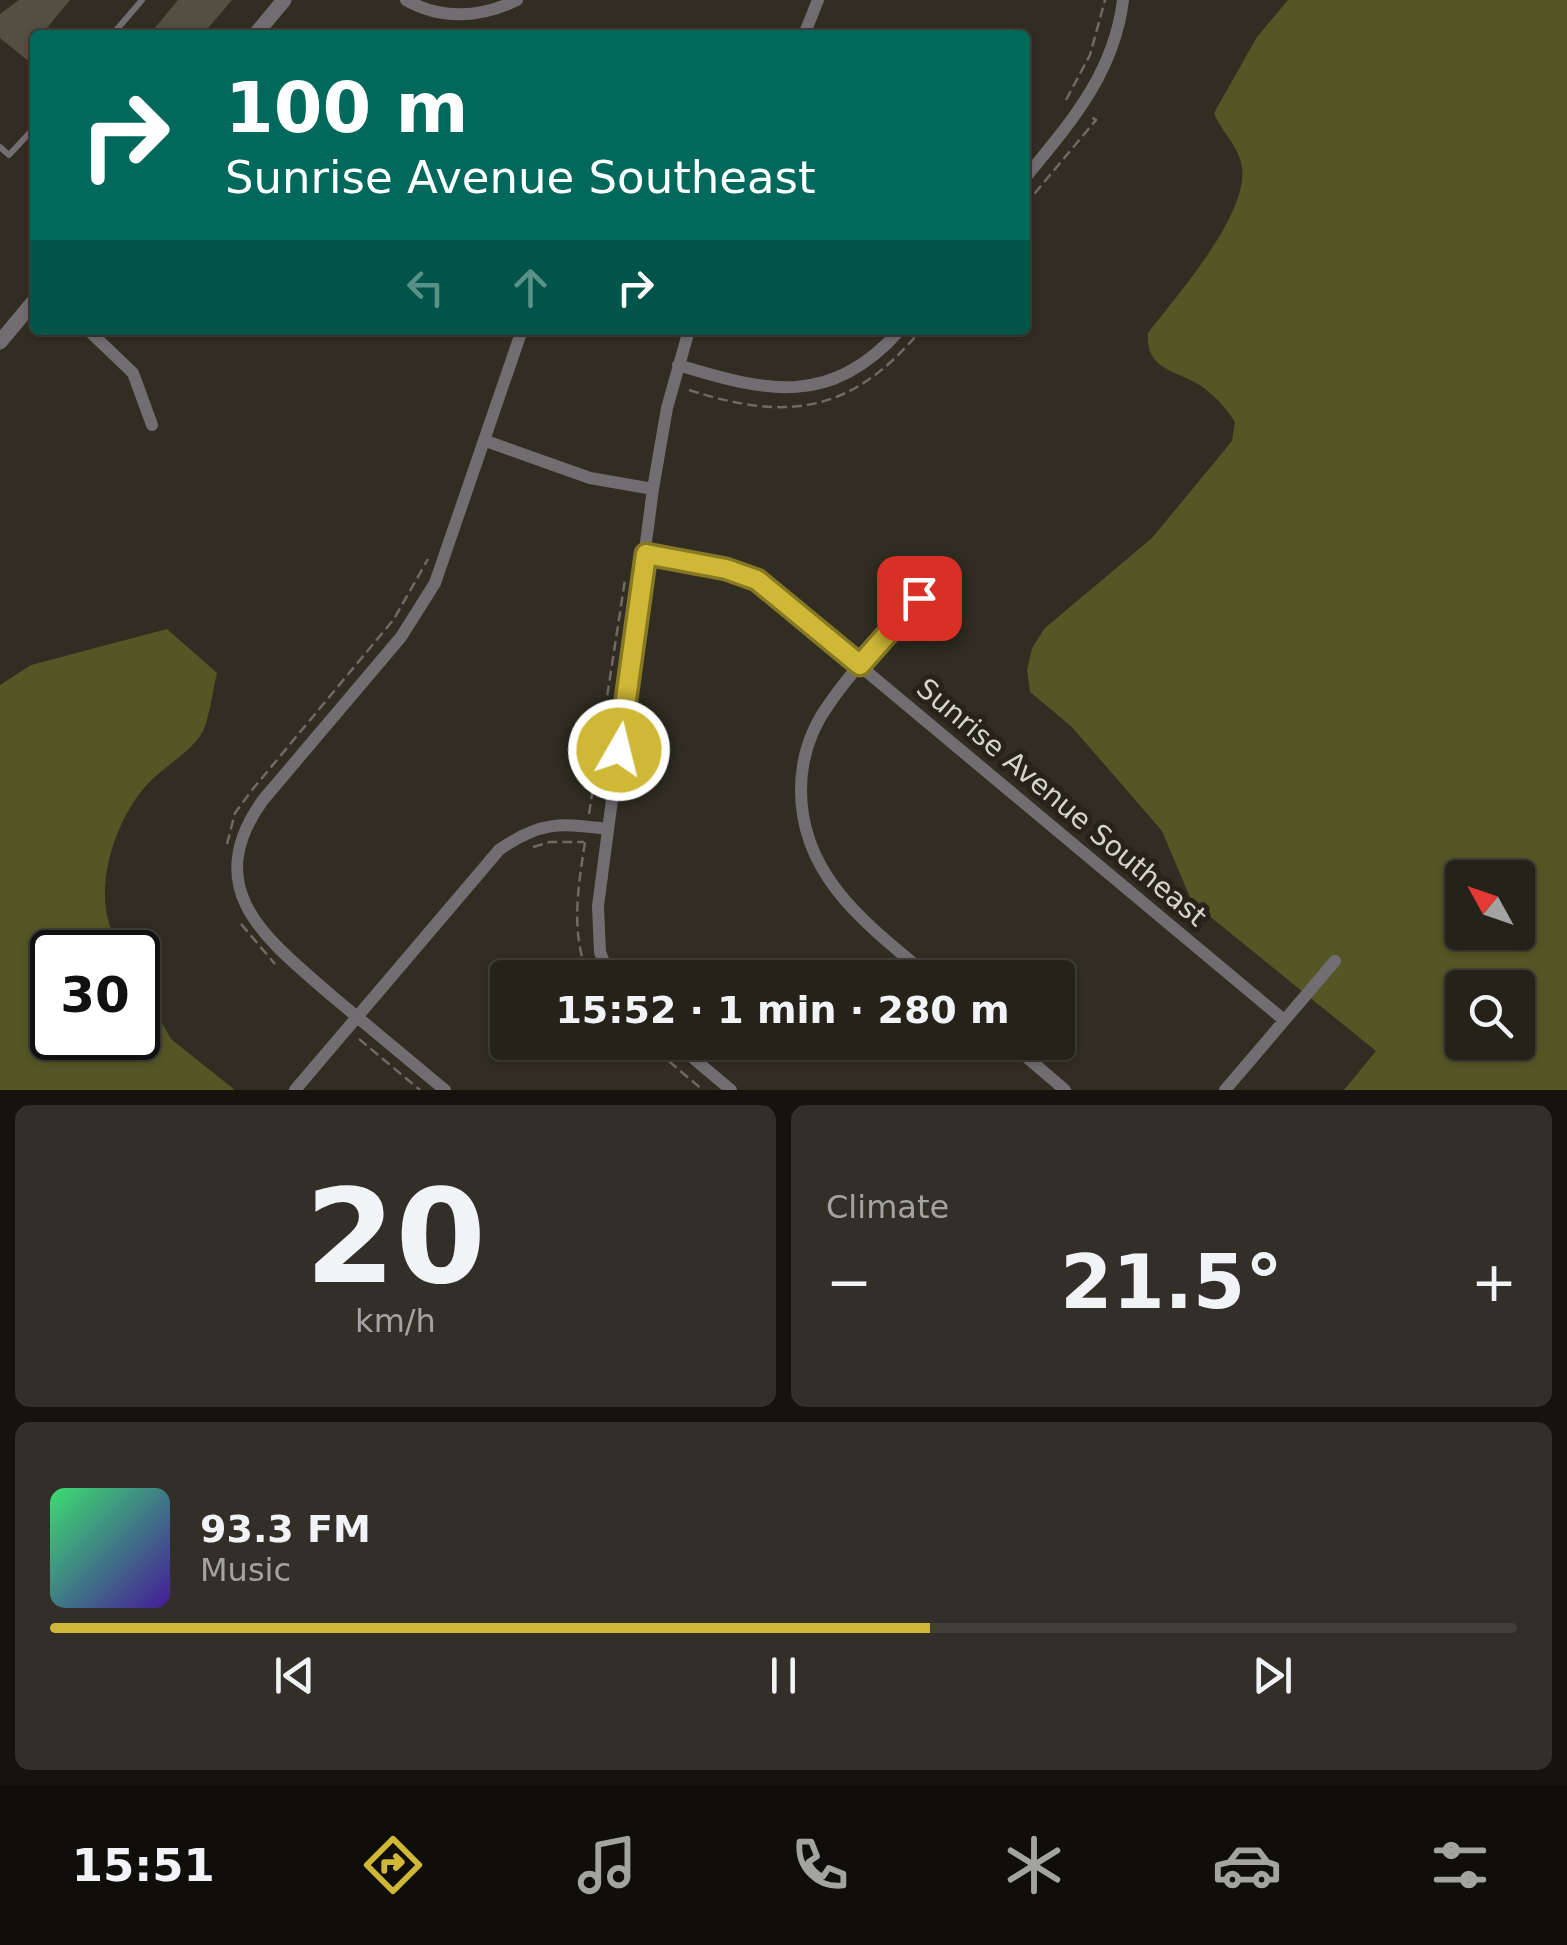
<!DOCTYPE html>
<html lang="en">
<head>
<meta charset="utf-8">
<style>
	body { margin:0; font-family:"DejaVu Sans",sans-serif; background:#312f27; color:#f1f3f6; height:100vh; display:flex; flex-direction:column; font-size:38px; white-space:nowrap }
	* { box-sizing:border-box; margin:0 }
	p { font-size:32px; color:#a3a4a2 }
	.icon { flex:none; width:55px; height:55px; fill:none; stroke:currentColor; stroke-width:2; stroke-linecap:round; stroke-linejoin:round }
	.map { position:relative; height:1090px; overflow:hidden }
	.side { display:flex; flex-direction:column; gap:15px; padding:15px; background:#14130e; flex:1 }
	.side>* { flex:none }
	.guide { position:absolute; left:30px; top:30px; width:1000px; height:305px; border-radius:10px; box-shadow:0 2px 8px #0004,0 0 0 2px #423f39; background:#00695c; color:#fff; overflow:hidden }
	.needle { width:65px; rotate:310deg }
	.tools { position:absolute; left:1445px; top:860px; display:grid; gap:20px }
	.tools a { display:grid; place-items:center; width:90px; height:90px; border-radius:10px; background:#25221a; box-shadow:0 2px 8px #0004,0 0 0 2px #423f39; font-size:50px }
	.speed { position:absolute; left:30px; top:930px; display:flex; gap:20px; font-size:50px; font-weight:700; text-align:center }
	.speed>* { display:grid; place-content:center; width:130px; height:130px; border-radius:50%; background:#25221a; box-shadow:0 2px 8px #0004,0 0 0 2px #423f39; line-height:1 }
	.speed .limit { border:5px solid #111; border-radius:15px; background:#fff; color:#111 }
	.pin { position:absolute; display:grid; place-items:center; width:85px; height:85px; color:#fff; margin:-42px; border-radius:20px; box-shadow:0 5px 15px #0006 }
	.me { position:absolute; width:110px; margin:-55px; rotate:8deg; stroke-linejoin:round; filter:drop-shadow(0 0 8px #0008) }
	.turn { display:flex; align-items:center; gap:35px; height:210px; padding:0 30px; font-size:45px }
	.turn .icon { width:130px; height:130px; stroke-width:2.5 }
	.turn b { display:block; font-size:70px; line-height:85px }
	.lanes { display:flex; align-items:center; height:95px; padding:0 30px; background:#0003; justify-content:center; gap:50px; direction:ltr }
	.lanes .off { opacity:.35 }
	.big { font-size:75px; font-weight:800; line-height:1.1 }
	.side .tile { flex:1; display:flex; flex-direction:column; justify-content:center; gap:15px; min-width:0; padding:0 35px; border-radius:15px; background:#312f27 }
	.side .dial { align-items:center; gap:0 }
	.dial b { font-size:130px; line-height:1 }
	.song { display:flex; align-items:center; gap:30px }
	.cover { width:120px; height:120px; border-radius:15px; background:linear-gradient(135deg,hsl(140 70% 55%),hsl(260 70% 35%)) }
	.played { height:10px; border-radius:5px; background:linear-gradient(90deg,#d0b837 60%,#423f39 60%) }
	.keys { display:flex; justify-content:space-around; direction:ltr }
	.heat { display:flex; justify-content:space-between; align-items:center; font-size:55px; direction:ltr }
	.side .tiles { flex:1; display:grid; gap:15px; grid-template-columns:1fr 1fr }
	.tile:last-child { grid-column:span 2 }
	.trip { position:absolute; left:490px; top:960px; width:585px; height:100px; border-radius:10px; background:#25221a; box-shadow:0 2px 8px #0004,0 0 0 2px #423f39; font-weight:800; line-height:100px; text-align:center }
	.dock { display:flex; height:160px; justify-content:space-around; align-items:center; background:#0f0e0a; color:#a3a4a2 }
	.dock .icon { width:70px; height:70px }
	.dock .active { color:#d0b837 }
	.dock b { font-size:45px; color:#f1f3f6 }
	.map>svg:first-child { display:block }
	.green { fill:#545625; fill-rule:evenodd }
	.building { fill:#544f43 }
	.lines { fill:none; stroke-linecap:round; stroke-linejoin:round }
	.path { stroke:#6f6b62; stroke-width:2.5; stroke-dasharray:10 5; stroke-linecap:butt }
	.service { stroke:#726d71; stroke-width:6 }
	.minor { stroke:#726d71; stroke-width:12 }
	.tertiary { stroke:#726d71; stroke-width:15 }
	.route-casing { stroke:#877824; stroke-width:25 }
	.route { stroke:#d0b837; stroke-width:18 }
	.labels { text-anchor:middle; stroke-width:10; stroke-linejoin:round; paint-order:stroke }
	.street-label { font-size:28px; fill:#d6d4cd; stroke:#282319 }
</style>
</head>
<body>
<div class="map">
<svg width="1567" height="1090" viewBox="0 0 1567 1090">
	<rect width="100%" height="100%" fill="#312d22"/>
	<path class="green" d="M 1288,0 L 1567,0 L 1567,1090 L 1344,1090 L 1376,1051 L 1192,902 L 1162,831 L 1072,727 L 1030,692 L 1027,670 L 1032,648 L 1045,628 L 1152,538 L 1232,441 L 1235,422 C 1226,408 1215,396 1201,386 C 1176,370 1145,370 1148,333 C 1176,296 1248,216 1242,168 C 1240,147 1222,133 1214,113 L 1257,37 ZM 1462,878 L 1518,878 L 1518,932 L 1462,932 ZM 1462,988 L 1518,988 L 1518,1042 L 1462,1042 Z
		M 167,629 L 217,673 C 213,688 209,721 202,733 C 187,756 162,767 145,787 C 110,827 86,910 125,952 L 52,952 L 52,1038 L 138,1038 L 138,966 L 153,1007 L 171,1039 L 235,1090 L 0,1090 L 0,685 L 31,665 Z"/>
	<path class="building" d="M 19,0 L 70,0 L 41,35 L 35,35 L 35,50 L 27,60 L 0,38 L 0,14 Z
		M 178,0 L 232,0 L 202,35 L 149,35 Z"/>
	<g class="lines">
		<path class="path" d="M 1066,100 L 1090,55 L 1105,0
			M 1025,205 L 1096,120 L 1090,116
			M 689,390 C 789,422 852,413 921,330
			M 589,814 L 625,580
			M 585,842 C 578,889 570,932 589,978
			M 227,844 L 235,813 L 252,790 L 394,619 L 428,559
			M 533,847 L 550,842 L 584,842
			M 241,924 L 275,964
			M 359,1039 L 420,1090
			M 646,1042 L 703,1090"/>
		<path class="service" d="M 112,35 L 142,0
			M 0,147 L 9,155 L 35,127"/>
		<path class="minor" d="M 406,0 C 441,20 481,18 517,0
			M 804,35 L 818,0
			M 1025,178 C 1070,123 1114,74 1123,0
			M 88,330 L 133,373 L 152,425
			M 678,365 C 767,392 830,408 900,330
			M 486,441 L 590,478 L 653,489
			M 646,554 L 726,569 L 757,580 L 1284,1020
			M 919,598 C 889,633 855,666 829,704 C 811,729 801,759 801,790 C 801,878 869,926 931,978
			M 610,978 L 600,952 L 598,906 L 653,489 L 667,408 L 689,330
			M 674,1042 L 731,1090
			M 1009,1042 L 1065,1090
			M 295,1090 L 499,850 C 540,821 560,823 608,829
			M 445,1090 C 408,1059 370,1028 332,996 C 268,940 198,890 263,800 L 401,637 L 435,583 L 522,330
			M 1225,1090 L 1335,961"/>
		<path class="tertiary" d="M 255,35 L 284,0
			M 0,342 L 35,300"/>
	</g>
	<g class="lines">
		<g class="route-casing">
			<path id="route" d="M 619,750 L 646,554 L 726,569 L 757,580 L 860,665 L 919,598"/>
		</g>
		<use href="#route" class="route"/>
	</g>
	<g class="labels">
		<g class="street-label">
			<text transform="translate(1062 802) rotate(40)" y="10">Sunrise Avenue Southeast</text>
		</g>
	</g>
</svg>
<div class="tools">
<a><svg class="needle" viewBox="-14 -14 28 28"><path d="M0-13l5 13h-10z" fill="#e53935"/><path d="M0 13l5-13h-10z" fill="#a3a4a2"/></svg></a>
<a><svg class="icon" aria-label="search" viewBox="0 0 24 24"><circle cx="10" cy="10" r="6"/><path d="M15 15l6 6"/></svg></a>
</div>
<div class="speed"><div class="limit">30</div></div>
<div class="pin" style="left:919px;top:598px;background:#d93025"><svg class="icon" aria-label="arrive" viewBox="0 0 24 24"><path d="M6 21V4h12l-3 4 3 4H6"/></svg></div>
<svg class="me" style="left:619px;top:750px" viewBox="-20 -20 40 40"><circle r="17" fill="#d0b837" stroke="#fff" stroke-width="3"/><path d="M0-11L8 9 0 5-8 9z" fill="#fff"/></svg>
<div class="trip">15:52 · 1 min · 280 m</div>
<div class="guide">
<div class="turn"><svg class="icon" aria-label="right" viewBox="0 0 24 24"><path d="M7 20v-9h11M14 6l5 5-5 5"/></svg><div><b>100 m</b>Sunrise Avenue Southeast</div></div>
<div class="lanes"><svg class="icon off" aria-label="left" viewBox="0 0 24 24"><path d="M17 20v-9H6M10 6l-5 5 5 5"/></svg><svg class="icon off" aria-label="ahead" viewBox="0 0 24 24"><path d="M12 20V5M6 11l6-6 6 6"/></svg><svg class="icon" aria-label="right" viewBox="0 0 24 24"><path d="M7 20v-9h11M14 6l5 5-5 5"/></svg></div>
</div>
</div>
<section class="side">
<div class="tiles">
<div class="tile dial"><b>20</b><p>km/h</p></div>
<div class="tile"><p>Climate</p>
<div class="heat"><a>−</a><b class="big">21.5°</b><a>+</a></div>
</div>
<div class="tile">
<div class="song"><i class="cover"></i><div><b>93.3 FM</b><p>Music</p></div></div>
<div class="played"></div>
<div class="keys"><svg class="icon" aria-label="previous" viewBox="0 0 24 24"><path d="M18 5L8 12l10 7zM5 5v14"/></svg><svg class="icon" aria-label="pause" viewBox="0 0 24 24"><path d="M8 5v14M16 5v14"/></svg><svg class="icon" aria-label="next" viewBox="0 0 24 24"><path d="M6 5l10 7-10 7zM19 5v14"/></svg></div>
</div>
</div>
</section>
<nav class="dock">
<b>15:51</b>
<svg class="icon active" aria-label="directions" viewBox="0 0 24 24"><path d="M12 3l9 9-9 9-9-9zM9 14v-3h6M13 9l2 2-2 2"/></svg>
<svg class="icon" aria-label="music" viewBox="0 0 24 24"><path d="M9 18V5l10-2v13"/><circle cx="6" cy="18" r="3"/><circle cx="16" cy="16" r="3"/></svg>
<svg class="icon" aria-label="phone" viewBox="0 0 24 24"><path d="M5 4h4l2 5-3 2q2 4 5 5l2-3 5 2v4C11 20 4 13 5 4z"/></svg>
<svg class="icon" aria-label="climate" viewBox="0 0 24 24"><path d="M12 3v18M4 7l16 10M4 17L20 7"/></svg>
<svg class="icon" aria-label="car" viewBox="0 0 24 24"><path d="M5 17H2v-5l4-1 3-4h7l3 4 3 1v5h-3M9 17h6M6 11h13"/><circle cx="7" cy="17" r="2"/><circle cx="17" cy="17" r="2"/></svg>
<svg class="icon" aria-label="filters" viewBox="0 0 24 24"><path d="M4 7h16M4 17h16"/><circle cx="9" cy="7" r="2"/><circle cx="15" cy="17" r="2"/></svg>
</nav>
</body>
</html>
